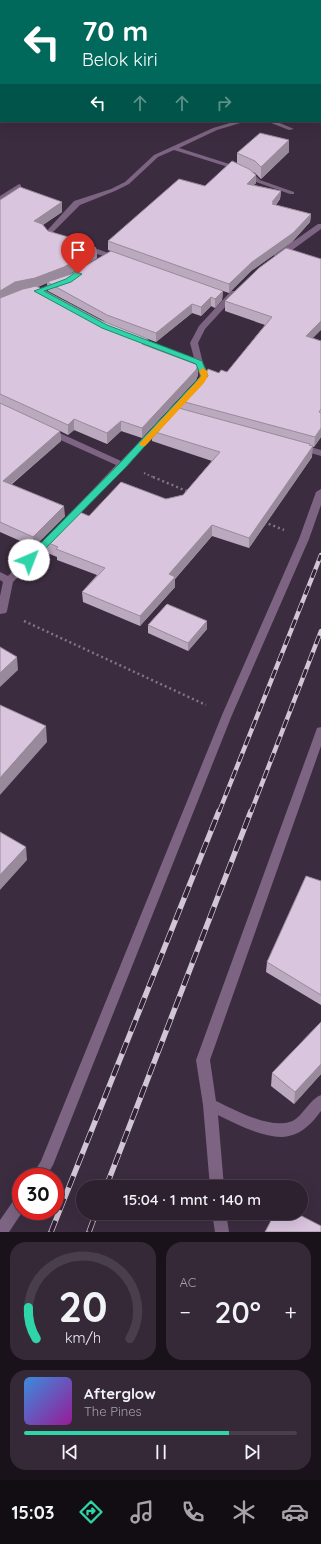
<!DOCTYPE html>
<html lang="id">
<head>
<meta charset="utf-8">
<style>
	body { margin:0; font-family:Quicksand,sans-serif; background:#352938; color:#f1f3f6; height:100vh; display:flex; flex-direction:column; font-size:15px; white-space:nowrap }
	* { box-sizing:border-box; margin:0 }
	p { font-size:13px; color:#a7a3ab }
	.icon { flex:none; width:22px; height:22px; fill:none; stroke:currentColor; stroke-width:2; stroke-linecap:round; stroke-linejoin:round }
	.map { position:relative; height:1232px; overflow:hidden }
	.panel { display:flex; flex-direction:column; gap:10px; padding:10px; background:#19121a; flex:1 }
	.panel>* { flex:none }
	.hud { position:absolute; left:0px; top:0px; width:321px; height:122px; box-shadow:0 4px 16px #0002,0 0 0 1px #483e4c; background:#00695c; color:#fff; overflow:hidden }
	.speed { position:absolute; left:12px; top:1168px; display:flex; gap:8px; font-size:20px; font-weight:700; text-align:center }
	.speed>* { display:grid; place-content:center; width:52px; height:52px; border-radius:50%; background:#2d2130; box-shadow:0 4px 16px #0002,0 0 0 1px #483e4c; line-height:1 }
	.speed .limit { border:6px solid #d22; background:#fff; color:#111 }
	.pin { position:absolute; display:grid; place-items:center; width:34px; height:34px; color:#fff; margin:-41px -17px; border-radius:50% 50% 50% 0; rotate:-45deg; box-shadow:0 0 4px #0007 }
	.pin .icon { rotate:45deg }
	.me { position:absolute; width:44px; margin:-22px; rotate:44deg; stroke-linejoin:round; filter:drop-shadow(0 0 3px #0008) }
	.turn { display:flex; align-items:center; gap:14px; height:84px; padding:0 16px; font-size:18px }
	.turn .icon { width:52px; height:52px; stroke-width:2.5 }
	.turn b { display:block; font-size:28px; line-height:34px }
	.lanes { display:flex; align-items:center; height:38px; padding:0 16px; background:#0003; justify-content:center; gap:20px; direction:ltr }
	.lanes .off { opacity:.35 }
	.big { font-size:30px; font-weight:600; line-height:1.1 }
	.panel .card { flex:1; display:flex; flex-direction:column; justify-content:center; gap:6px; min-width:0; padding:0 14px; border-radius:16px; background:#352938 }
	.panel .dial { align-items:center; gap:0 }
	.dial svg { height:104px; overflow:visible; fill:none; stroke:#483e4c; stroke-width:7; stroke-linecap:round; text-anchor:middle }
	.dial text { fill:#f1f3f6; stroke:none }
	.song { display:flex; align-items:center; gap:12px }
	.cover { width:48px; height:48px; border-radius:6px; background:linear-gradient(135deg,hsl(210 70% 55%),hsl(300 70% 35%)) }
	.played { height:4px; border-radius:2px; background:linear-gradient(90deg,#30d4a9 75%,#483e4c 75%) }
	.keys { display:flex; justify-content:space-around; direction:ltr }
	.heat { display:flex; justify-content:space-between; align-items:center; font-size:22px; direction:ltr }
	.panel .tiles { flex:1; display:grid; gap:10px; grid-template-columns:1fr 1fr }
	.card:last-child { grid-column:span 2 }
	.trip { position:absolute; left:76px; top:1180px; width:232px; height:40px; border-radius:20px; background:#2d2130; box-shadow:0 4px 16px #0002,0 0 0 1px #483e4c; font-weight:600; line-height:40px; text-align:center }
	.dock { display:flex; height:64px; justify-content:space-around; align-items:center; background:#120d13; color:#a7a3ab }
	.dock .icon { width:28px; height:28px }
	.dock .current { color:#30d4a9 }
	.dock b { font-size:18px; color:#f1f3f6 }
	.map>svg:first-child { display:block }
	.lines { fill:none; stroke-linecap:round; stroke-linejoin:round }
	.river { fill:#784384; fill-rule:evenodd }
	.path-far1 { stroke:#827585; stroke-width:2; stroke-dasharray:1.5 2.5; stroke-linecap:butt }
	.path { stroke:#827585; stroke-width:2.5; stroke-dasharray:2 3; stroke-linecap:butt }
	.minor { fill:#7c6482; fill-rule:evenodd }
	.rail-far1-casing { stroke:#d1c6d3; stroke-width:4.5 }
	.rail-casing { stroke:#d1c6d3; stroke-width:5.5 }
	.rail-far1 { stroke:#322235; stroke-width:3; stroke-dasharray:9; stroke-linecap:butt }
	.rail { stroke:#322235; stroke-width:4; stroke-dasharray:12; stroke-linecap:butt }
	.wall { fill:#bba9bf; fill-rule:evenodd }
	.shaded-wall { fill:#988a9b }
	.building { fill:#d9c5de; stroke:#988a9b }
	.route { fill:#30d4a9; stroke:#1f8a6e }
	.slow { fill:#f59e0b }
</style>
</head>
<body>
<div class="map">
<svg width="321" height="1232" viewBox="0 0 321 1232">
	<rect width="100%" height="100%" fill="#3c2c40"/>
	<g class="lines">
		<path class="river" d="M 0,48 L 1,48 L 1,70 L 0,70 Z
			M 320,89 L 321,89 L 321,113 L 320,113 Z"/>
		<path class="path-far1" d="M 144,473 L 155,478"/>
		<path class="path" d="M 153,477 L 189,492
			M 264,522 L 284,530
			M 24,621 L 206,705"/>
		<path class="minor" d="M 321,6 L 321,10 L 320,11 L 320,7 Z
			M 0,28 L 1,28 L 1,32 L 0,32 Z
			M 237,121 L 247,121 L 217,130 L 179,148 L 245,169 L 254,174 L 260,180 L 294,192 L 294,194 L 290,194 L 256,182 L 250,176 L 241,171 L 174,150 L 158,157 L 129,184 L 115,191 L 80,205 L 52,233 L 59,237 L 59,241 L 53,241 L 44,234 L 74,201 L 111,189 L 125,182 L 154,155 L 213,128 Z
			M 266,121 L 275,121 L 294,129 L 289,130 Z
			M 19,184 L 21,185 L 21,187 L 0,201 L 0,196 Z
			M 318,224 L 321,224 L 321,229 L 280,259 L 274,259 L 274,255 Z
			M 80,245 L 86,245 L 114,255 L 110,257 L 107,257 L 80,249 Z
			M 57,281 L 63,281 L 64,283 L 41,293 L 38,293 L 34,291 Z
			M 231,291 L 234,291 L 238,293 L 205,329 L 198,343 L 203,363 L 208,373 L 204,384 L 72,522 L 66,522 L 64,520 L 66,518 L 116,465 L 45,433 L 44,431 L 45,429 L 51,429 L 121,461 L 197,381 L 200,376 L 196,365 L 132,339 L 133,337 L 139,337 L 194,358 L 190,343 L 199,326 Z
			M 300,444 L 321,450 L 321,456 L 297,449 L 296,447 Z
			M 321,489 L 321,505 L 309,539 L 232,715 L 53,1165 L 46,1177 L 31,1177 L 41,1161 L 222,715 L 299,539 L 316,492 Z
			M 53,533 L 58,536 L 56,538 L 13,582 L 7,611 L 6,613 L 0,614 L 0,596 L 3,582 L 0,580 L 0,572 L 8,576 L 50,534 Z
			M 321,727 L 321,746 L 210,1060 L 216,1101 C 235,1110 278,1134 297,1118 C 305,1111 311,1099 321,1095 L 321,1111 C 313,1122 303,1133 289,1136 C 269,1141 236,1124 218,1115 L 224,1187 L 210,1187 L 203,1105 L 196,1060 L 316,731 L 317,728 Z
			M 21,1195 L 21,1211 L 23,1211 L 9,1232 L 0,1232 L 0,1220 L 16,1197 Z
			M 212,1213 L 226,1213 L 229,1232 L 215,1232 Z"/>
		<g class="rail-far1-casing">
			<path id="rail-far1" d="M 219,812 L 321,555
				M 251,812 L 321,631"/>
		</g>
		<g class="rail-casing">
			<path id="rail" d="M 106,1187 L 251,811
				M 51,1232 L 219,811
				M 89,1232 L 96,1213"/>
		</g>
		<use href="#rail-far1" class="rail-far1"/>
		<use href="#rail" class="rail"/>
	</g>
	<path class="wall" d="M 113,0 L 163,0 L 162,1 L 118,1 Z
		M 172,0 L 216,0 L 215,1 L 179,1 Z
		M 289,152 L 261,179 L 255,173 L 253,172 L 256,183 L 254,185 L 281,191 L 280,199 L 276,205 L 311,214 L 310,222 L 292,242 L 251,271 L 229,293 L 223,291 L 222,300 L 215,308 L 211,306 L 201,316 L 192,313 L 156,342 L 148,339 L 148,346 L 198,375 L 196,380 L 142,438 L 121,431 L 107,444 L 74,430 L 68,435 L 60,431 L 61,441 L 11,485 L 65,516 L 34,547 L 0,532 L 0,200 L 62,212 L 43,225 L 48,231 L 96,248 L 97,258 L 64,277 L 71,274 L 111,251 L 108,250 L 108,241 L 205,186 L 237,163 L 237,153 ZM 47,283 L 48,291 L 106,322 L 100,320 L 38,287 Z
		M 259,268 L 313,338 L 321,341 L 321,437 L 314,447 L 310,446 L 312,457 L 249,548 L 212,536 L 175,579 L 175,587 L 140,626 L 83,602 L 82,592 L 97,575 L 57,560 L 57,557 L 45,552 L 44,541 L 89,516 L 183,495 L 212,461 L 152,441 L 152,431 L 181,409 L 181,401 L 219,373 L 227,372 L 265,325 L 225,311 L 225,301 Z
		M 148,625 L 207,629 L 188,651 L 148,633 Z
		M 321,881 L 321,1005 L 266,972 L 267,962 Z
		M 321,1022 L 321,1074 L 294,1104 L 271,1086 L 272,1073 Z"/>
	<path class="shaded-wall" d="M 154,0 L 163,0 L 162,1 L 153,1 Z
		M 289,140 L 289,152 L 261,179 L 261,167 Z
		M 256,175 L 256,183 L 246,192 L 247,184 Z
		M 281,191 L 280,199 L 273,208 L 272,202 Z
		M 62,202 L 62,212 L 35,230 L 34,221 Z
		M 311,214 L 310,222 L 292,242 L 251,271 L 229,293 L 229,284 L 252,262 Z
		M 96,248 L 97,258 L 64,277 L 47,282 L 47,283 L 0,301 L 0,291 L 15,282 Z
		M 223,291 L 222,300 L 215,308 L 215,299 Z
		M 211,297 L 211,306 L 201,316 L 201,307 Z
		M 192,304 L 192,313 L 156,342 L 156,333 Z
		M 321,321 L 321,330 L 305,346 L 306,336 Z
		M 148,339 L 148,349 L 142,344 Z
		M 198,365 L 198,375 L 196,380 L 142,438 L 142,428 Z
		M 74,419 L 74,430 L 68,435 L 68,425 Z
		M 121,421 L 121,431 L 107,444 L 107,433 Z
		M 321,428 L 321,437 L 314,447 L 315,437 Z
		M 60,431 L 61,441 L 3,491 L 3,481 Z
		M 310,444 L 309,451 L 313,446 L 312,457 L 249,548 L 249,538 Z
		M 64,506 L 65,516 L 34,547 L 33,537 Z
		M 212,525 L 212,536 L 175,579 L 175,587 L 140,626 L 140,616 L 169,574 Z
		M 207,621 L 207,629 L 188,651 L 188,643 Z
		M 17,657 L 18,670 L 0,687 L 0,673 Z
		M 46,726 L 47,742 L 0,795 L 0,778 Z
		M 26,847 L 27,860 L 0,890 L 0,875 Z
		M 321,1064 L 321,1074 L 294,1104 L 295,1092 Z"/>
	<path class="building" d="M 260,133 L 289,140 L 261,167 L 255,161 L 237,153 Z
		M 232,161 L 249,169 L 256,175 L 247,184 L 281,191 L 272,202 L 274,202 L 272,204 L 311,214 L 293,233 L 252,262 L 229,284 L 108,241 L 179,179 L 205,186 Z
		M 20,187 L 62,202 L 34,221 L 42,224 L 48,231 L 75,239 L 96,248 L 64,267 L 35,278 L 15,282 L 0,291 L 0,200 Z
		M 286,248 L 321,259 L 321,321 L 306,336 L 321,341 L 321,409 L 319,412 L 321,413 L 321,428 L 315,437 L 181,401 L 205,375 L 208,369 L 219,373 L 221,370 L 227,372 L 272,317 L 225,301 L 259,268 Z
		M 111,251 L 223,291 L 215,299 L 211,297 L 201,307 L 192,304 L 156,333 L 107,315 L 47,282 L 71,274 Z
		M 36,286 L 100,320 L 148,339 L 142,344 L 198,365 L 196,370 L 142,428 L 121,421 L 107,433 L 74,419 L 68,425 L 0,394 L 0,298 L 23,289 Z
		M 0,403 L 60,431 L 3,481 L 64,506 L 33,537 L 0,522 Z
		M 175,407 L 310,444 L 309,445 L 313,446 L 249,538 L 212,525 L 169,574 L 175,577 L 140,616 L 82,592 L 105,568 L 56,549 L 58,547 L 44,541 L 75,510 L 89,516 L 121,482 L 166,499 L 183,495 L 220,452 L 152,431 Z
		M 167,604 L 207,621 L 188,643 L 148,625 Z
		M 0,647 L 17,657 L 0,673 Z
		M 0,705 L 46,726 L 0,778 Z
		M 0,832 L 26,847 L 0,875 Z
		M 306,876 L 321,881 L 321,995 L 267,962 Z
		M 321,1022 L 321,1064 L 295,1092 L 272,1073 Z
		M 275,1213 L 296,1213 L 321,1226 L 321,1232 L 265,1232 Z"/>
	<path class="route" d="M 76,272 L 82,274 L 71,282 L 44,291 L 107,325 L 202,361 L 208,376 L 126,467 L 32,562 L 29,563 L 25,560 L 26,558 L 120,463 L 201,376 L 196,364 L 102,328 L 34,291 L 66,279 Z"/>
	<path class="slow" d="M 203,368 L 207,371 L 208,376 L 204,383 L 145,446 L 140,446 L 140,443 L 198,380 L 201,376 L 199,371 Z"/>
</svg>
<div class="speed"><div class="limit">30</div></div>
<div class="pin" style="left:78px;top:274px;background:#d93025"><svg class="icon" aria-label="arrive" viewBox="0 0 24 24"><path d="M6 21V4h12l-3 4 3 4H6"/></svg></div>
<svg class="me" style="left:29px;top:560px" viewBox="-20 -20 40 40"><circle r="19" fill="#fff"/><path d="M0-13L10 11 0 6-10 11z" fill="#30d4a9"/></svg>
<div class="trip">15:04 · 1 mnt · 140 m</div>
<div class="hud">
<div class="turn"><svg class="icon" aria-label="left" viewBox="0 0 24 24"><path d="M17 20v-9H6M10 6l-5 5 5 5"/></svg><div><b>70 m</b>Belok kiri</div></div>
<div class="lanes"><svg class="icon" aria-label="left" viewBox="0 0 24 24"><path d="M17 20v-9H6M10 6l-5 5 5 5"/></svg><svg class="icon off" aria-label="ahead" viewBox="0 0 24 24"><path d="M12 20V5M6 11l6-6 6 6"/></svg><svg class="icon off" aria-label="ahead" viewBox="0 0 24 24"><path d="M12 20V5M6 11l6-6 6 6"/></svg><svg class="icon off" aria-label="right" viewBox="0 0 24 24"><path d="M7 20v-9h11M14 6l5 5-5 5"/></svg></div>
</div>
</div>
<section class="panel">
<div class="tiles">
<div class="card dial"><svg viewBox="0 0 100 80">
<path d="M14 69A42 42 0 1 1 86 69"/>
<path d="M14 69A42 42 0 0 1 8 45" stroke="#30d4a9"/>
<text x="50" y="56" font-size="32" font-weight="700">20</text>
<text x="50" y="72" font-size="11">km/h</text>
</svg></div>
<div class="card"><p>AC</p>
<div class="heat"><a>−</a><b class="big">20°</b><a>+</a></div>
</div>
<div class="card">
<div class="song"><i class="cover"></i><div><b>Afterglow</b><p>The Pines</p></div></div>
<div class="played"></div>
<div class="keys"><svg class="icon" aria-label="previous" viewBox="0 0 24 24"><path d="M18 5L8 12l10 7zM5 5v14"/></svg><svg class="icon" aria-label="pause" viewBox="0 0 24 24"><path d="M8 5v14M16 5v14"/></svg><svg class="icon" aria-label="next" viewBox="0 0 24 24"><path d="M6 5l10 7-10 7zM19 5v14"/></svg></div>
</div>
</div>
</section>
<nav class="dock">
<b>15:03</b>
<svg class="icon current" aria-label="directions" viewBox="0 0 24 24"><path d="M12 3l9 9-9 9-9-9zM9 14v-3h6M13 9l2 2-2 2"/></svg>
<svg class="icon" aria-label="music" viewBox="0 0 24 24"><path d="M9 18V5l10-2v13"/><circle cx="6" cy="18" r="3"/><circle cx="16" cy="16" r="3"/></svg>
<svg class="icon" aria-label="phone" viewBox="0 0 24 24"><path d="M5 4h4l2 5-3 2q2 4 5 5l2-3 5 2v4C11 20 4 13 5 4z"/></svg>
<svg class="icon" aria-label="climate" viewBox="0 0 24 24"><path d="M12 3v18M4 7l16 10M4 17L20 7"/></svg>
<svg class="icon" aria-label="car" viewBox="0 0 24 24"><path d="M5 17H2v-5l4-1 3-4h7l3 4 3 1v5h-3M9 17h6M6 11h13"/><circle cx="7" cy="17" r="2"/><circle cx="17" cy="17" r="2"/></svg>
</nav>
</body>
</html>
